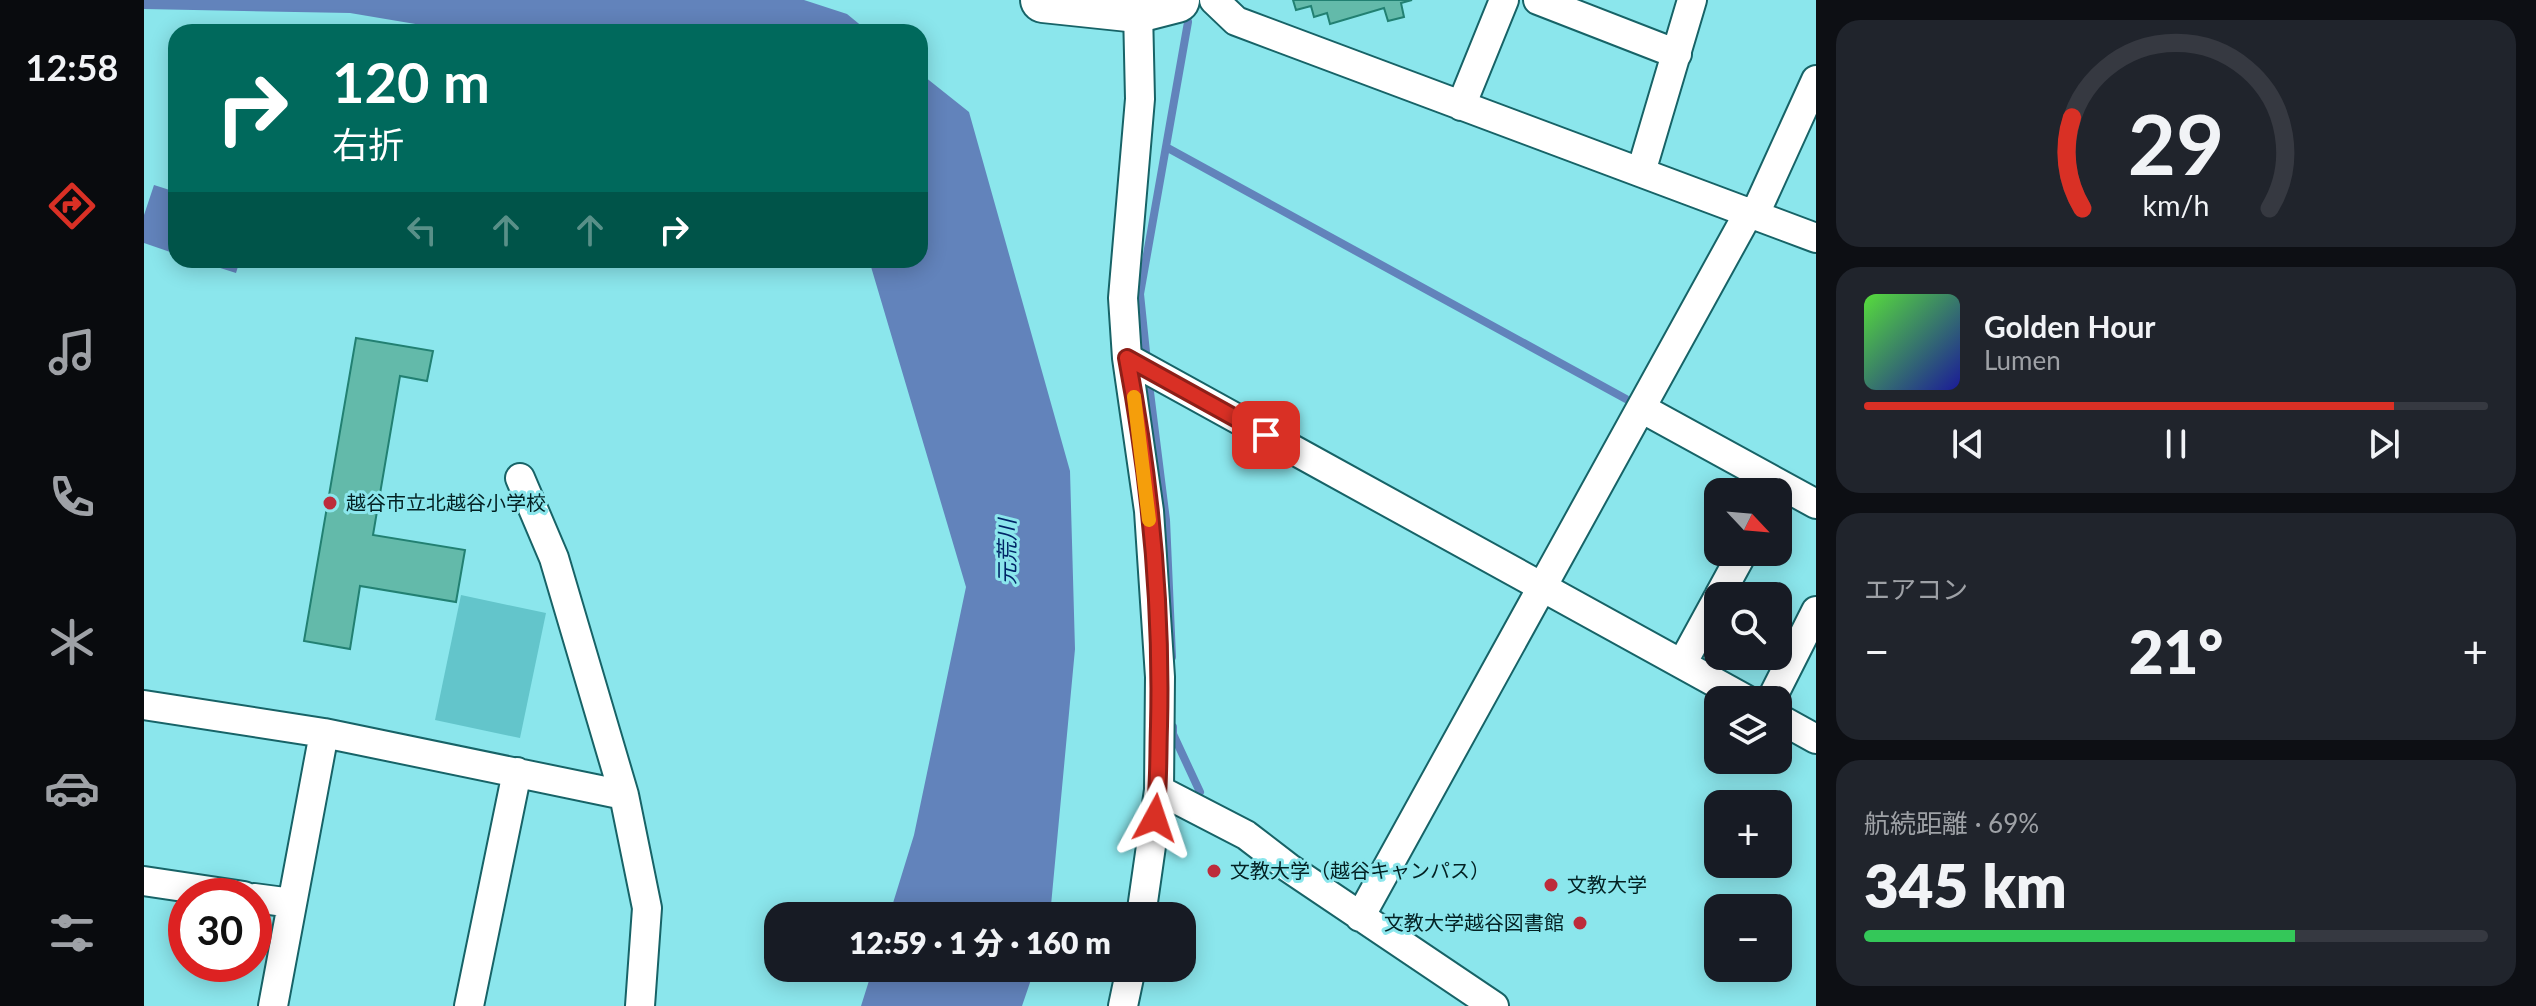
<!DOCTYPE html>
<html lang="ja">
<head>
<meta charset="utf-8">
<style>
	body { margin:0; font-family:Lato,"Noto Sans JP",sans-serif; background:#20242c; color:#f1f3f6; height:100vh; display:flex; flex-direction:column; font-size:30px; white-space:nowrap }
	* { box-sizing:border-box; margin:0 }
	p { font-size:26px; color:#9ea1a6 }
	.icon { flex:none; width:44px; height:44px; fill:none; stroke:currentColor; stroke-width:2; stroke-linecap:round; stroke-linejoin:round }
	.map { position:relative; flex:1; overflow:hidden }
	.details { display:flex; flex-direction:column; gap:20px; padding:20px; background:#0d0f14; width:720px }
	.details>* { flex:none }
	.guide { position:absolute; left:24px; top:24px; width:760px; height:244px; border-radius:24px; box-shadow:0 4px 20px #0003; background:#00695c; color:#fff; overflow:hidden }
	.needle { width:52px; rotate:116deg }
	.buttons { position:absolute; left:1560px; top:478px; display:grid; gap:16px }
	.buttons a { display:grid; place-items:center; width:88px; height:88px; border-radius:16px; background:#171b24; box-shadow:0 4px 20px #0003; font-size:40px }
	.speed { position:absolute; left:24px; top:878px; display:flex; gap:16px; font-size:40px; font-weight:700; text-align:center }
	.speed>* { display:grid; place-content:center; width:104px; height:104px; border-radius:50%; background:#171b24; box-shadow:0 4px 20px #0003; line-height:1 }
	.speed .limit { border:12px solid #d22; background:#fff; color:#111 }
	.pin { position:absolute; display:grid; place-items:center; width:68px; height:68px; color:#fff; margin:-34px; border-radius:16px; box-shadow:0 4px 12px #0006 }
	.me { position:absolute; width:88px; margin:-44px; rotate:5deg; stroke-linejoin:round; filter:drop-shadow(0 0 6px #0008) }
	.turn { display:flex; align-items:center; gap:28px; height:168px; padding:0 32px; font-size:36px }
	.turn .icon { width:104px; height:104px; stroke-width:2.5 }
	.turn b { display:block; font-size:56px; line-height:68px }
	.lanes { display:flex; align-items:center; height:76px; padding:0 32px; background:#0003; justify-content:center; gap:40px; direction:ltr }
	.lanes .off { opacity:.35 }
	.big { font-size:60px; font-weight:800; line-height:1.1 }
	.details .card { flex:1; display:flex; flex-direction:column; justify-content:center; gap:12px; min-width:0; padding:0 28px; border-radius:24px; background:#20242c }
	.details .dial { align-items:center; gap:0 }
	.dial svg { height:208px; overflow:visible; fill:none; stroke:#363941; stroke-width:7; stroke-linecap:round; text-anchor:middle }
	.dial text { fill:#f1f3f6; stroke:none }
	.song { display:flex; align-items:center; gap:24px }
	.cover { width:96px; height:96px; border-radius:12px; background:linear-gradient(135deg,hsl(110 70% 55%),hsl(240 70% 35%)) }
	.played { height:8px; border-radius:4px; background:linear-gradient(90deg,#d93025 85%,#363941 85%) }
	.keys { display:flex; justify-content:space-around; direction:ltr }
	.heat { display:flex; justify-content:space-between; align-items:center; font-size:44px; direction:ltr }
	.charge { height:12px; border-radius:6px; background:linear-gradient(90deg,#34c759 69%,#363941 0) }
	.trip { position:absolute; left:620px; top:902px; width:432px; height:80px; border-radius:24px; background:#171b24; box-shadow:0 4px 20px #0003; font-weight:800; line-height:80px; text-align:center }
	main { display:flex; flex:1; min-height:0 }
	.tab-bar { display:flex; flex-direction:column; width:144px; justify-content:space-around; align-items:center; background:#090b0e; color:#9ea1a6 }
	.tab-bar .icon { width:56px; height:56px }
	.tab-bar .current { color:#d93025 }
	.tab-bar b { font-size:36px; color:#f1f3f6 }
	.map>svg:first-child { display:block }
	.green { fill:#63c5cb }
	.water { fill:#6283bb }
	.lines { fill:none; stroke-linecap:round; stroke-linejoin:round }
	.stream { stroke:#6283bb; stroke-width:8 }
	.building { fill:#63baaa; stroke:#228072; stroke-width:2 }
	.street-casing { stroke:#176367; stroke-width:32 }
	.primary-casing { stroke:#176367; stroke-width:48 }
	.street { stroke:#fff; stroke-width:28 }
	.primary { stroke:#fff; stroke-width:44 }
	.route-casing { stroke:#8d1f18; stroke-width:20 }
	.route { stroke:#d93025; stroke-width:14 }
	.slow { stroke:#f59e0b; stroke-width:14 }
	.poi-dot { fill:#bd2c3b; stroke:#8be6ec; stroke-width:3 }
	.labels { text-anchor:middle; stroke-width:6; stroke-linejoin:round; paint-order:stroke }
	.poi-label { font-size:20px; fill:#032123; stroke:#8be6ec; text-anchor:start }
	.water-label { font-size:22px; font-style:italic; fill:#002567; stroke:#8be6ec }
</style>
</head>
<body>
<main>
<nav class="tab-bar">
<b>12:58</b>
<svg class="icon current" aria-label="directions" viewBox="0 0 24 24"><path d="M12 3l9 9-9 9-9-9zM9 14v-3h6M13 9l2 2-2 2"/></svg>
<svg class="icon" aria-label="music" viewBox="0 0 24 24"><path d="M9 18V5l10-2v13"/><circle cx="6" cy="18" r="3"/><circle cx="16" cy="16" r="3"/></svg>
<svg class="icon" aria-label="phone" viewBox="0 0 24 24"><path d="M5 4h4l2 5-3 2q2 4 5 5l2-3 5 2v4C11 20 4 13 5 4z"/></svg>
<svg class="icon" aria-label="climate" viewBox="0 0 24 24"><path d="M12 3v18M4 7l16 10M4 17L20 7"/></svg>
<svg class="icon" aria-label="car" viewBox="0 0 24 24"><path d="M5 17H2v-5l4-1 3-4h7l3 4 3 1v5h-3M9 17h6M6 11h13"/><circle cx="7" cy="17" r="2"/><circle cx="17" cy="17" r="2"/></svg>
<svg class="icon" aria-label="filters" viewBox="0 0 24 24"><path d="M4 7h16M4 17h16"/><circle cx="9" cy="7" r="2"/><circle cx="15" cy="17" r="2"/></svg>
</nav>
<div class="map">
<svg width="1672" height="1006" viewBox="0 0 1672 1006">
	<rect width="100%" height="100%" fill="#8be6ec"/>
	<path class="green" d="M 317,595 L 402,613 L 376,738 L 291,720 Z"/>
	<path class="water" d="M 0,0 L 660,0 L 703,14 L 725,32 L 319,32 L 206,13 L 0,9 Z
		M 776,73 L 825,112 L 926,471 L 931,649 L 906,916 L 745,916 L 770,835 L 822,587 L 725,260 L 776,260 Z
		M 10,185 L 32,192 L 32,254 L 0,243 L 0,215 Z
		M 51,260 L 96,260 L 92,273 Z
		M 729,968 L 891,968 L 878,1006 L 717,1006 Z"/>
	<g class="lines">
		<path class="stream" d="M 1022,147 L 1482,399
			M 1003,362 L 996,294 L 1044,22
			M 1004,376 L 1022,520 L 1028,657
			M 1029,727 L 1029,734 L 1056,792"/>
	</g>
	<path class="building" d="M 1149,0 L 1268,0 L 1257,3 L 1260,17 L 1244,21 L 1240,8 L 1186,24 L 1183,13 L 1170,17 L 1167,6 L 1152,10 Z
		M 212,338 L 289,351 L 283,381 L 256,376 L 229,535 L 321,550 L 312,602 L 216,586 L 206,649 L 160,641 Z"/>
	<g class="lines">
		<g class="street-casing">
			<path id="street" d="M 1070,0 L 1092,21 L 1672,238
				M 1394,0 L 1533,54
				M 994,10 L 996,99 L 979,298 L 983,358 L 1005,511 L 1016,677 L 1015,790 L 997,916
				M 1317,106 L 1360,0
				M 1497,172 L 1548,0
				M 1611,214 L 1672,80
				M 983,358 L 1603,700
				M 1497,408 L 1672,504
				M 376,478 L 410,558 L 480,795
				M 1575,596 L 1599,552
				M 1539,662 L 1574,598
				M 1627,700 L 1672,611
				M 0,705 L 180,733 L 480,795 L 503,908 L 496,1006
				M 1634,718 L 1672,739
				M 1015,790 L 1102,835 L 1145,868 L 1350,1006
				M 0,881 L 100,896
				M 110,898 L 148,903
				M 1216,917 L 1605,212
				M 129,1006 L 180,733
				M 325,1006 L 373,772
				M 979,1006 L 987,968"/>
		</g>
		<g class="primary-casing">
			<path id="primary" d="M 899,0 L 994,10 L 1033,0"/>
		</g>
		<use href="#street" class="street"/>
		<use href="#primary" class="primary"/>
	</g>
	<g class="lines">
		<g class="route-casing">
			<path id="route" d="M 1011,818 C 1015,787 1014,756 1015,726 C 1018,603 1006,479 983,358 L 1122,435"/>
		</g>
		<use href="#route" class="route"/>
		<path class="slow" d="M 990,397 L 1005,520"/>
	</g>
	<g class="poi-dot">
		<circle cx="186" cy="503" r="8"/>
		<circle cx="1070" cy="871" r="8"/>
		<circle cx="1407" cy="885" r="8"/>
		<circle cx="1436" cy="923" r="8"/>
	</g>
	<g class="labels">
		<g class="poi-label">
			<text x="202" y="510">越谷市立北越谷小学校</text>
			<text x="1086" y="878">文教大学（越谷キャンパス）</text>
			<text x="1423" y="892">文教大学</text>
			<text x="1420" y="930" text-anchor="end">文教大学越谷図書館</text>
		</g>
		<g class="water-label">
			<text transform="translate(863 552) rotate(-90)" y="8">元荒川</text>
		</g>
	</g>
</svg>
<div class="buttons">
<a><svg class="needle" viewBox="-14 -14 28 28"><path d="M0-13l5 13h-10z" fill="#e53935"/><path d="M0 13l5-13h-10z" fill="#9ea1a6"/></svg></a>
<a><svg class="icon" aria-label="search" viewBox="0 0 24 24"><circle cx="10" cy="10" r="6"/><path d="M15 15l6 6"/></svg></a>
<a><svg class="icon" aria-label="layers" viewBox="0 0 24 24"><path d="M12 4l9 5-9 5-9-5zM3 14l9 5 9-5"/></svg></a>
<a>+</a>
<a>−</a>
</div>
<div class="speed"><div class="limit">30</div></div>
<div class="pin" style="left:1122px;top:435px;background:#d93025"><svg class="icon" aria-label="arrive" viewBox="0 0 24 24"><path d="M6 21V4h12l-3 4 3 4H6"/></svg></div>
<svg class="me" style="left:1011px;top:818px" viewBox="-20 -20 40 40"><path d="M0-17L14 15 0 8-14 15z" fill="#d93025" stroke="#fff" stroke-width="4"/></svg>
<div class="trip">12:59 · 1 分 · 160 m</div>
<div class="guide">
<div class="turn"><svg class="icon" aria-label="right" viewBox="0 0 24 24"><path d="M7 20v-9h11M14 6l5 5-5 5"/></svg><div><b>120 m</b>右折</div></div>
<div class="lanes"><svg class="icon off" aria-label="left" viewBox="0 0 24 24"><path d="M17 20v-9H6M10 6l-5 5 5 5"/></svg><svg class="icon off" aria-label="ahead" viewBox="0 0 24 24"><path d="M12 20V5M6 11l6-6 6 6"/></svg><svg class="icon off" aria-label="ahead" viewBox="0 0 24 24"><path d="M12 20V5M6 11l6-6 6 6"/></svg><svg class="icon" aria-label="right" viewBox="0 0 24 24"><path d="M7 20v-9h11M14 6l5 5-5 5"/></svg></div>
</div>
</div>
<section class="details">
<div class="card dial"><svg viewBox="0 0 100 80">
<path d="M14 69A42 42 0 1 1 86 69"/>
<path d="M14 69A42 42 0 0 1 10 34" stroke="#d93025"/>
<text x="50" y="56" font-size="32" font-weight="700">29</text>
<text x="50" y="72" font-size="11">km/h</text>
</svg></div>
<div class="card">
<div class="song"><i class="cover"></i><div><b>Golden Hour</b><p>Lumen</p></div></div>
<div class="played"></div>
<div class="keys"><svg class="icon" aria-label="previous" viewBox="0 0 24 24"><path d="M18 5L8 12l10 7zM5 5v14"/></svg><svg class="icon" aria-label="pause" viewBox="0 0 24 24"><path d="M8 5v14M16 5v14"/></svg><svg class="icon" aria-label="next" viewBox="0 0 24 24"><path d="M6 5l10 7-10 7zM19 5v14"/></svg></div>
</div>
<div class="card"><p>エアコン</p>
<div class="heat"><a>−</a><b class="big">21°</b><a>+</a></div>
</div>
<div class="card"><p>航続距離 · 69%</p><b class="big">345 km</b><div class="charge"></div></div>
</section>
</main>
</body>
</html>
